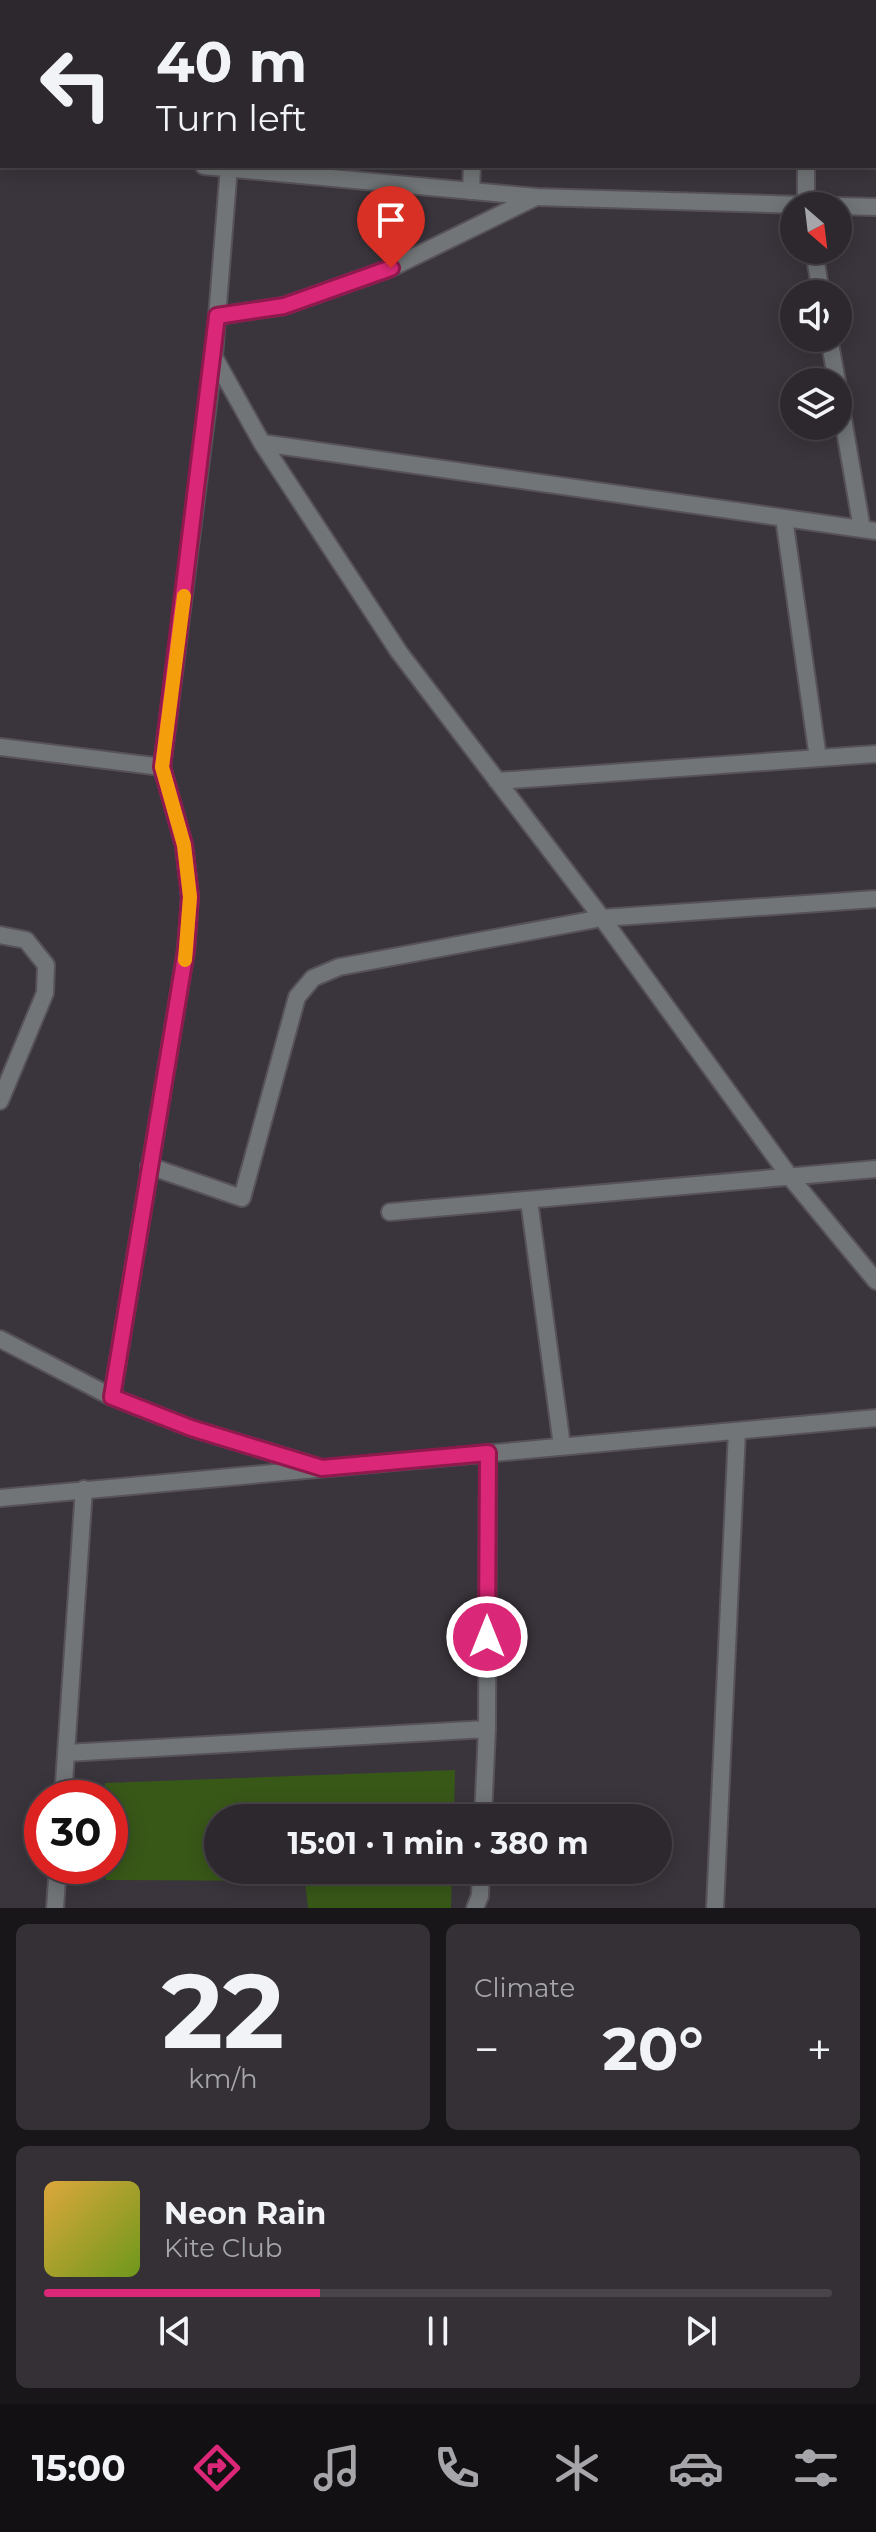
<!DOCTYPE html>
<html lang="en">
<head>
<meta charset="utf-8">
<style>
	body { margin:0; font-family:Montserrat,sans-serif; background:#343035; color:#f1f3f6; height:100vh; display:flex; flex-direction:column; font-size:30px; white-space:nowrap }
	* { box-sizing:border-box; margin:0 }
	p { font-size:26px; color:#a6a6aa }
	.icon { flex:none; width:44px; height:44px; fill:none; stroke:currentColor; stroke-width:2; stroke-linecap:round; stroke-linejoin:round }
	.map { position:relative; height:1908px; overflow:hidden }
	.sheet { display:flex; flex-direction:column; gap:16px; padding:16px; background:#181619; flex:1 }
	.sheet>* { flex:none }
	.hud { position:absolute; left:0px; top:0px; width:876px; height:168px; box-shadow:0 4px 20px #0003,0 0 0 2px #484449; background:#2c282d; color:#f1f3f6; overflow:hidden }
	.needle { width:52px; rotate:152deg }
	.controls { position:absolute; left:780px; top:192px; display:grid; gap:16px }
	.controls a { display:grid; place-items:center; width:72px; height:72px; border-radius:50%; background:#2c282d; box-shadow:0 4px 20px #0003,0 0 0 2px #484449; font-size:40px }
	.speed { position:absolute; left:24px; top:1780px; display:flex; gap:16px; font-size:40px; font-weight:700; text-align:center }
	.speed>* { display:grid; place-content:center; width:104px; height:104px; border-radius:50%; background:#2c282d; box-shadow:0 4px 20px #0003,0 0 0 2px #484449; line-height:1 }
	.speed .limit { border:12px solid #d22; background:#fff; color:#111 }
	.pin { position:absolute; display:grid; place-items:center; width:68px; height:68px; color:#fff; margin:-82px -34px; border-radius:50% 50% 50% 0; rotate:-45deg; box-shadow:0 0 8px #0007 }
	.pin .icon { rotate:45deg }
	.me { position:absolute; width:88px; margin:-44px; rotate:0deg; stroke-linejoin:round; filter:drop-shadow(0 0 6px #0008) }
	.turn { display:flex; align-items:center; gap:28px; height:168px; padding:0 24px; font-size:36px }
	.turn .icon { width:104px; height:104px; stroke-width:2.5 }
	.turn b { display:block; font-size:56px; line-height:68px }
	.big { font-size:60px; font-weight:700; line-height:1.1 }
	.sheet .tile { flex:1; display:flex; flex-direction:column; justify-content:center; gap:12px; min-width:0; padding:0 28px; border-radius:12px; background:#343035 }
	.sheet .dial { align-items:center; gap:0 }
	.dial b { font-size:104px; line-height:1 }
	.song { display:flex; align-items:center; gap:24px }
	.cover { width:96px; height:96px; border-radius:12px; background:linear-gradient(135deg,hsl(40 70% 55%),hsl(80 70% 35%)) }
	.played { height:8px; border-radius:4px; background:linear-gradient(90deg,#db2777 35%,#484449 35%) }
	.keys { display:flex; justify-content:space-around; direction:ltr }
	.heat { display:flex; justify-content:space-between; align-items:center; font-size:44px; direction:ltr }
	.sheet .tiles { flex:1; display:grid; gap:16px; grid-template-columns:1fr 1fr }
	.tile:last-child { grid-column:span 2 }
	.trip { position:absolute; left:204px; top:1804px; width:468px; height:80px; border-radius:40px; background:#2c282d; box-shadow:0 4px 20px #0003,0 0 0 2px #484449; font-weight:700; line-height:80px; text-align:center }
	.tab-bar { display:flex; height:128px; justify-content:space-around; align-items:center; background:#121012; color:#a6a6aa }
	.tab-bar .icon { width:56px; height:56px }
	.tab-bar .on { color:#db2777 }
	.tab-bar b { font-size:36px; color:#f1f3f6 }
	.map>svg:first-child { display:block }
	.green { fill:#385818 }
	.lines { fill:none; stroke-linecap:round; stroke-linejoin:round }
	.minor-casing { stroke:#575259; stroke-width:20 }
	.tertiary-casing { stroke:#575259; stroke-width:20 }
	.minor { stroke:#717577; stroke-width:16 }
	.tertiary { stroke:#717577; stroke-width:16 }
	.route-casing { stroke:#8e194d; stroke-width:20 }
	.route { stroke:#db2777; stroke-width:14 }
	.slow { stroke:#f59e0b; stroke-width:14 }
</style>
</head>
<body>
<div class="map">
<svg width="876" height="1908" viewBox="0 0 876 1908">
	<rect width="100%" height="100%" fill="#3a353c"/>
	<path class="green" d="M 455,1770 L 454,1818 L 218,1818 L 218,1870 L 452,1870 L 451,1908 L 308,1908 L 305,1881 L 106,1880 L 105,1866 L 110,1866 L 110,1798 L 105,1798 L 105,1783 Z"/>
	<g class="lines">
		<g class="minor-casing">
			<path id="minor" d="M 55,2 L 55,0
				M 251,2 L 251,0
				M 482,2 L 482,0
				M 806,2 L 806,0
				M 806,166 L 806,206
				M 471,191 L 472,166
				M 814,250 L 821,294
				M 217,316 L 284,306 L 391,268 L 536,197
				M 829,338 L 837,382
				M 214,357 L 262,443 L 399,652 L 602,918 L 790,1177 L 876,1281
				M 838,390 L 862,529
				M 262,443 L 876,531
				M 784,518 L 818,758
				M 0,747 L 162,767
				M 497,781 L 876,754
				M 0,935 L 26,940 L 46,965 L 45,993 L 0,1101
				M 149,1166 L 242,1198 L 297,997 L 313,978 L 339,967 L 602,918 L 876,899
				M 529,1200 L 562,1446
				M 390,1212 L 876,1169
				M 0,1339 L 112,1397 L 191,1428 L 322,1468
				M 112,1397 L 186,950 L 190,897 L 184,845 L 162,767 L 214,356 L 229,166
				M 66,1753 L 487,1729
				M 483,1818 L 487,1729 L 488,1453
				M 475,1908 L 480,1896 L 481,1870
				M 715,1908 L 737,1431"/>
		</g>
		<g class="tertiary-casing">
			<path id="tertiary" d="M 0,147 L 2,147
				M 204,166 L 536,197 L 837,206
				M 838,206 L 876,207
				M 0,1498 L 876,1418
				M 63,1798 L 84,1489
				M 55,1908 L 58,1866"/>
		</g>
		<use href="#minor" class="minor"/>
		<use href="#tertiary" class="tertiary"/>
	</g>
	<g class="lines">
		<g class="route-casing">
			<path id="route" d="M 391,268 L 284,306 L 217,316 L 162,767 L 184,845 L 190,897 L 186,950 L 112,1397 L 191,1428 L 322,1468 L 488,1453 L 487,1637"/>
		</g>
		<use href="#route" class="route"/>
		<path class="slow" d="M 184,596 L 162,767 L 184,845 L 190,897 L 185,960"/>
	</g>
</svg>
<div class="controls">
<a><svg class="needle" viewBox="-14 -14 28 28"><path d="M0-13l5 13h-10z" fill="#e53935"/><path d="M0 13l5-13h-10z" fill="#a6a6aa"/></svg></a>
<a><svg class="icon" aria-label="sound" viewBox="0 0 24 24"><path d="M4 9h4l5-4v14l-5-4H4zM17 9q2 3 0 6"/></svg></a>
<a><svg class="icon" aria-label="layers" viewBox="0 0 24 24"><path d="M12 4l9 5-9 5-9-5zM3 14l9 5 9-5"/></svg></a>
</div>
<div class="speed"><div class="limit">30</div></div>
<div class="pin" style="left:391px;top:268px;background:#d93025"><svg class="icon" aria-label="arrive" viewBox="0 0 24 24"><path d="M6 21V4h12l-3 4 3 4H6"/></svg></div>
<svg class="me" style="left:487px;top:1637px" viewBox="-20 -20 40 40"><circle r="17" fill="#db2777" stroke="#fff" stroke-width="3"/><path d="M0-11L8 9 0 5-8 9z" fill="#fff"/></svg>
<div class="trip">15:01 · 1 min · 380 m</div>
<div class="hud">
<div class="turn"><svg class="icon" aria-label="left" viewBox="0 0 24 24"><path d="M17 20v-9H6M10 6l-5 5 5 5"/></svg><div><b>40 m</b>Turn left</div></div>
</div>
</div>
<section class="sheet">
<div class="tiles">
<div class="tile dial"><b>22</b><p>km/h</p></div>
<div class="tile"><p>Climate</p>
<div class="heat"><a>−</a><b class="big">20°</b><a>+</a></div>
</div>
<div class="tile">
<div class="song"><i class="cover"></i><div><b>Neon Rain</b><p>Kite Club</p></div></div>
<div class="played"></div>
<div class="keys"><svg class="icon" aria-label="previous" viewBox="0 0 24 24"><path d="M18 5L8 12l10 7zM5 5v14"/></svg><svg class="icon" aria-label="pause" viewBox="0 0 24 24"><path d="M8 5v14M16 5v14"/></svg><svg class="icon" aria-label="next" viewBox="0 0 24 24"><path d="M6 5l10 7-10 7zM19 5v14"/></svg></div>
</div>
</div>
</section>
<nav class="tab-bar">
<b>15:00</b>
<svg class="icon on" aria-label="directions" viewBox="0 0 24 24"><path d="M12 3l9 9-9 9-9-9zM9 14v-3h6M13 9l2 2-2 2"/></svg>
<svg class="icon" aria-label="music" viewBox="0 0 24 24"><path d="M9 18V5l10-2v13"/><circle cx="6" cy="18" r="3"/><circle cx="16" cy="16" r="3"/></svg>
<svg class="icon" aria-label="phone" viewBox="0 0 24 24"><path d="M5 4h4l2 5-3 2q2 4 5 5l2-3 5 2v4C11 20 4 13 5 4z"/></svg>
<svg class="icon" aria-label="climate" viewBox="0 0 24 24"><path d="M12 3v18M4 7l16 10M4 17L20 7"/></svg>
<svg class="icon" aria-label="car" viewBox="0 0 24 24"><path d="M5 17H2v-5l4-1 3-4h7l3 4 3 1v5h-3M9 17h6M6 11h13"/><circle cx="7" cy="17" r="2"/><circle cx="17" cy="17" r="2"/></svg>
<svg class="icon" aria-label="filters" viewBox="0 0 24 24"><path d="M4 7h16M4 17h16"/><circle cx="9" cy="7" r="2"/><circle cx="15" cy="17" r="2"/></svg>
</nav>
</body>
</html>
